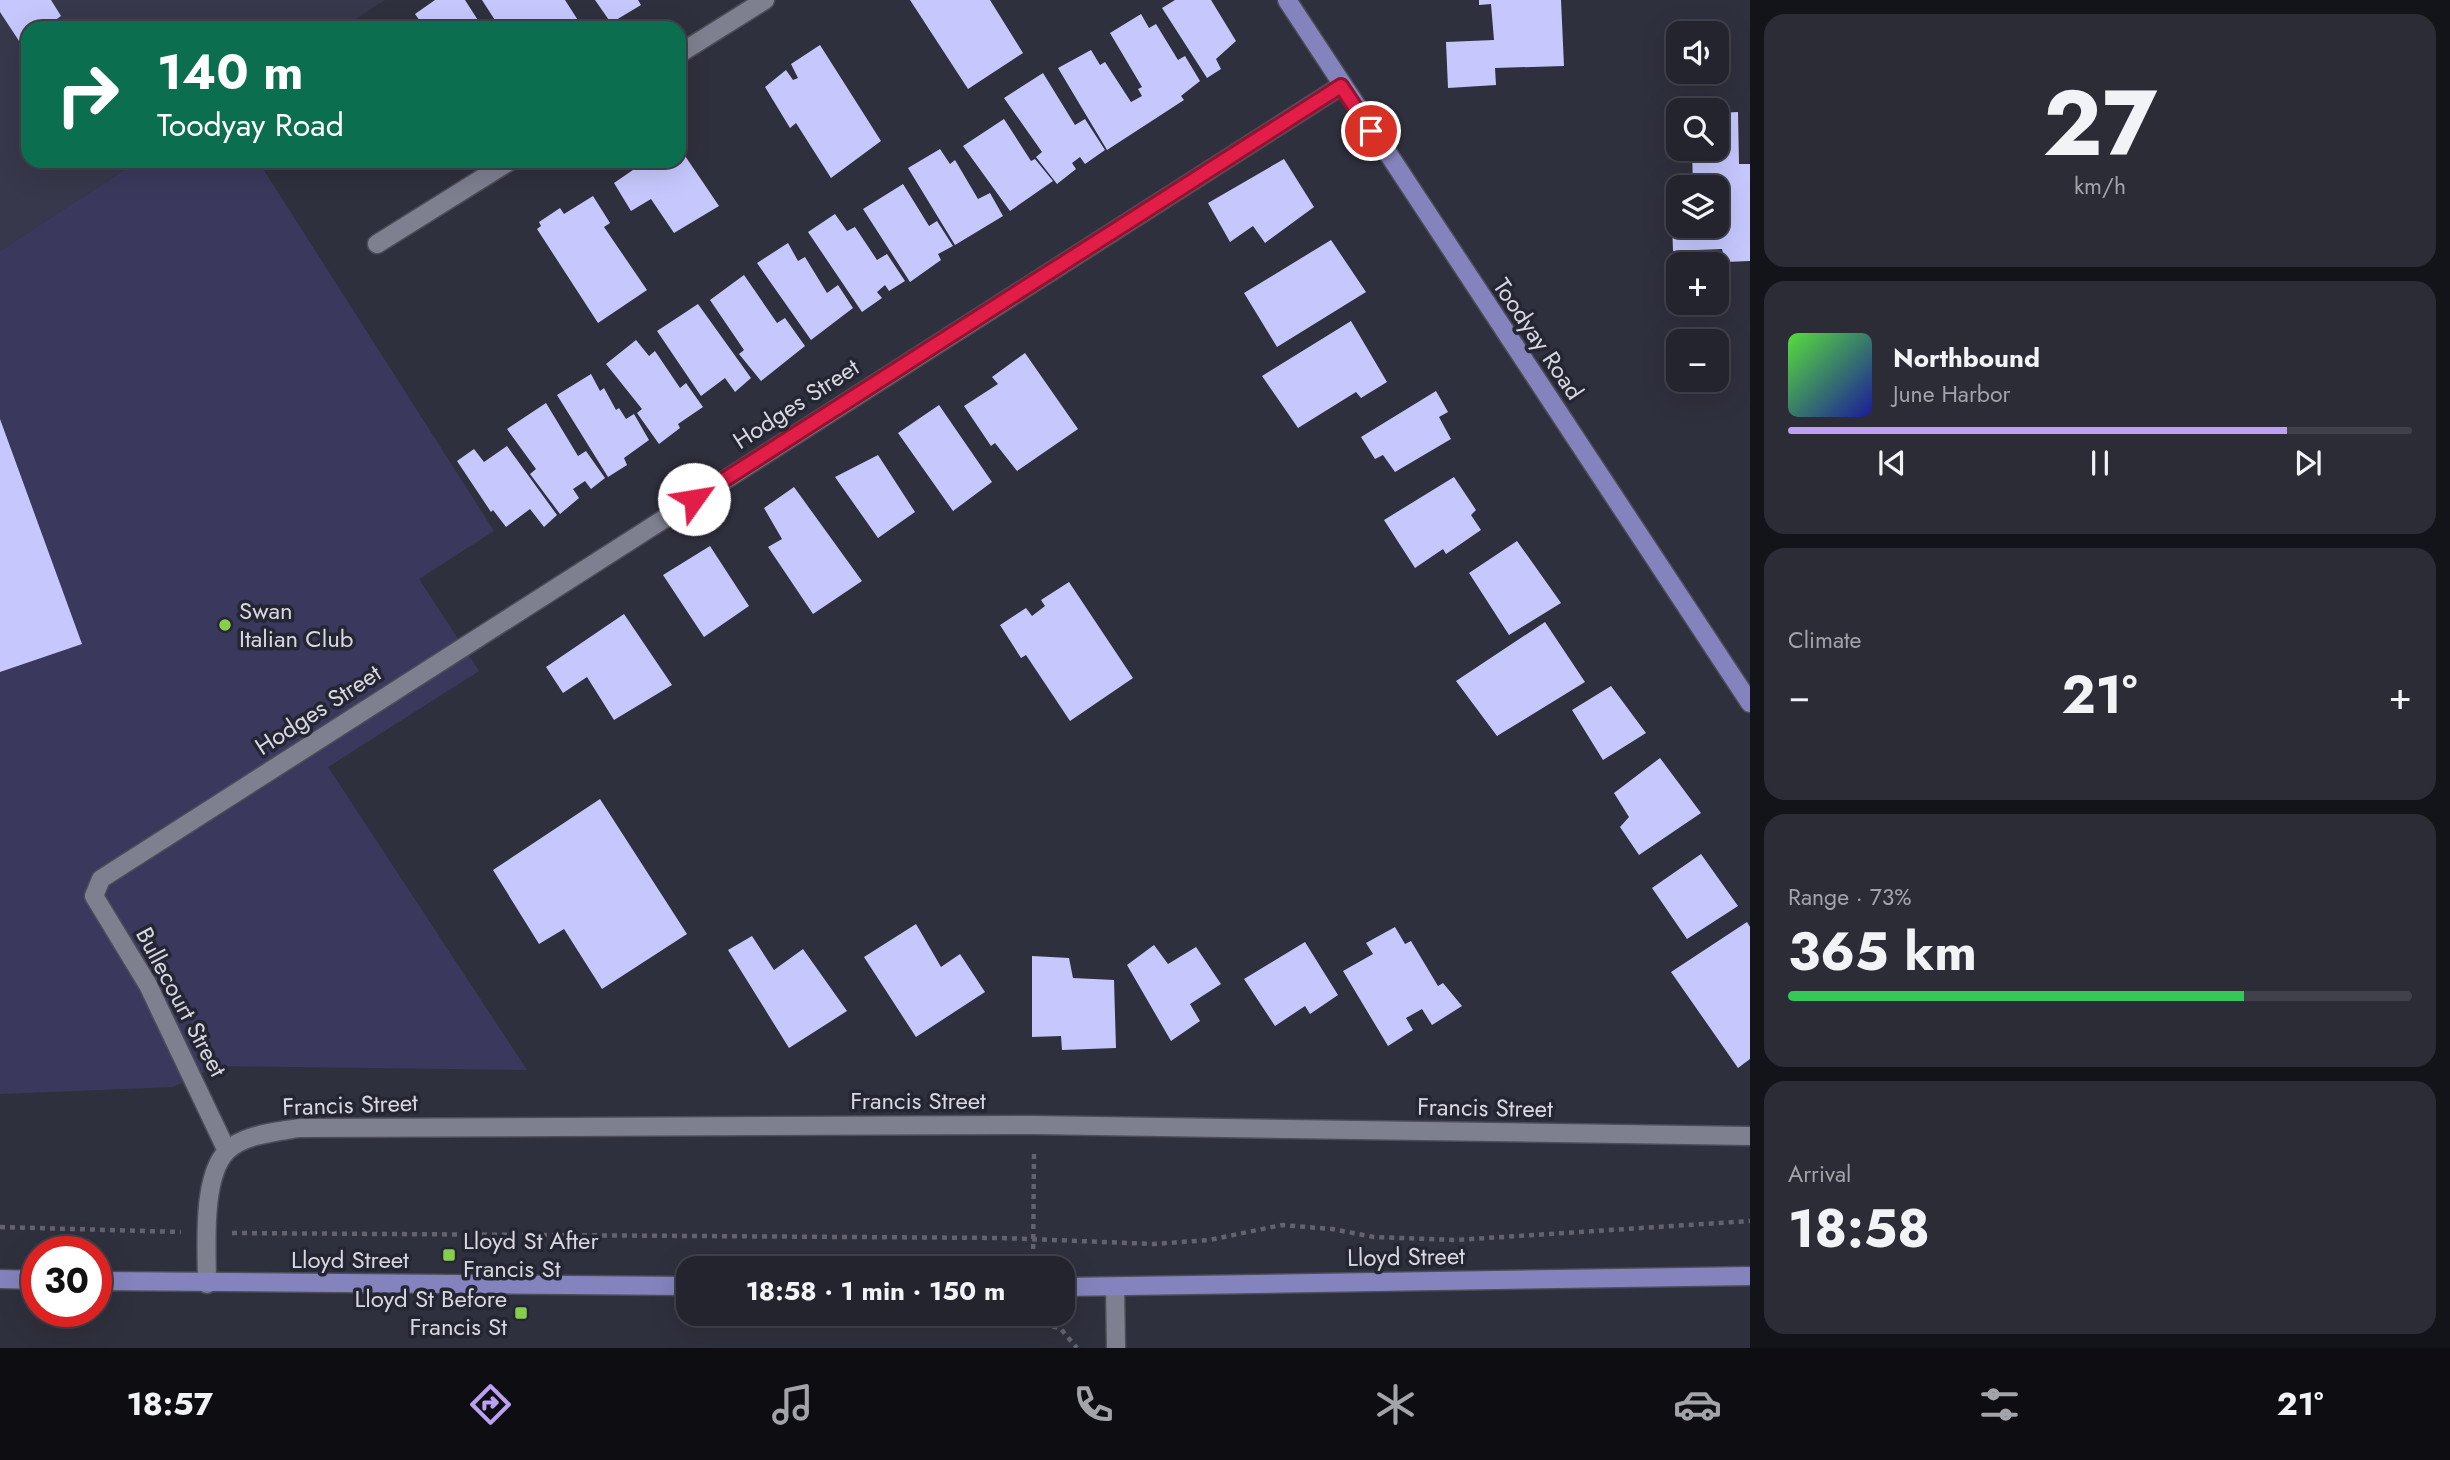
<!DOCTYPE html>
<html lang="en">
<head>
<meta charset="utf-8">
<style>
	body { margin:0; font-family:Jost,sans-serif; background:#2b2c36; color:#f1f3f6; height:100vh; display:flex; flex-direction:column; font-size:26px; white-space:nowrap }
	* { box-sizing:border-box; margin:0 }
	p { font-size:23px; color:#a3a4aa }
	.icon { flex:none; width:38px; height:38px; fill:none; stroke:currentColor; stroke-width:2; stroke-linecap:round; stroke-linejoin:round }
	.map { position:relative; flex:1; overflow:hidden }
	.side { display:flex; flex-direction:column; gap:14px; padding:14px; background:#131419; width:700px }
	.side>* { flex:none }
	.hud { position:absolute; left:21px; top:21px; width:665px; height:147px; border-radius:21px; box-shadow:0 7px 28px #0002,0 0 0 2px #40414a; background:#0b6e4f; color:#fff; overflow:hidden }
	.tools { position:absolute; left:1666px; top:21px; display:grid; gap:14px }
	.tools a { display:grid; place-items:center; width:63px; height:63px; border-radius:14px; background:#23242e; box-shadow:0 7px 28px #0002,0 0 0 2px #40414a; font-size:35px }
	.speed { position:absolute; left:21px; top:1236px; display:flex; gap:14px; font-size:35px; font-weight:700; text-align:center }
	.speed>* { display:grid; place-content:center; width:91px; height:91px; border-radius:50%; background:#23242e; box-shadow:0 7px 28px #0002,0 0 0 2px #40414a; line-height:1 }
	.speed .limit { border:10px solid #d22; background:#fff; color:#111 }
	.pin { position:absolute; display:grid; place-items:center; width:60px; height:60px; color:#fff; margin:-30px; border:4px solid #fff; border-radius:50%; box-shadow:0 2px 7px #0007 }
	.me { position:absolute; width:77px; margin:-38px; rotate:58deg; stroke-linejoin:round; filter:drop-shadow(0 0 5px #0008) }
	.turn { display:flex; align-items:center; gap:24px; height:147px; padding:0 21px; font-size:32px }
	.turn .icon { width:91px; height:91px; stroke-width:2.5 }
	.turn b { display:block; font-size:49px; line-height:60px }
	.big { font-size:52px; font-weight:700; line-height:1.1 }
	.side .widget { flex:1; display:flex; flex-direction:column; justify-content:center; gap:10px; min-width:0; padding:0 24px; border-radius:21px; background:#2b2c36 }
	.side .dial { align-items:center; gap:0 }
	.dial b { font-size:91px; line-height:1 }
	.song { display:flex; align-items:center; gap:21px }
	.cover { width:84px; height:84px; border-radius:10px; background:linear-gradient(135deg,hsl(110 70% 55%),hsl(240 70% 35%)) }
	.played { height:7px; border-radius:4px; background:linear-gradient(90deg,#bca0f2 80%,#40414a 80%) }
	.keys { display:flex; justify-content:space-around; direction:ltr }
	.heat { display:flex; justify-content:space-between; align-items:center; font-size:38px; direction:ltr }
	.charge { height:10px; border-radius:5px; background:linear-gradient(90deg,#34c759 73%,#40414a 0) }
	.trip { position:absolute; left:676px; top:1256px; width:399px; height:70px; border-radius:21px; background:#23242e; box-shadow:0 7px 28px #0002,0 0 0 2px #40414a; font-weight:700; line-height:70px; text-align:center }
	.menu { display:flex; height:112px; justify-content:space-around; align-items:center; background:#0e0e12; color:#a3a4aa }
	.menu .icon { width:49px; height:49px }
	.menu .on { color:#bca0f2 }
	.menu b { font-size:32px; color:#f1f3f6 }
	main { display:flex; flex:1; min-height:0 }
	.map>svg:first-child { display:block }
	.built { fill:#38384c }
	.green { fill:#3a395d }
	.building { fill:#c6c7fd }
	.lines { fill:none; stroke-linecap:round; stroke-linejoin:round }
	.minor-casing { stroke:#4c4d58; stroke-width:21 }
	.major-casing { stroke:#4c4d58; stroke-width:21 }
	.path { stroke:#62636e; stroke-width:4.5; stroke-dasharray:5 5; stroke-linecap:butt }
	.minor { stroke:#7e7f8f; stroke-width:18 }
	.major { stroke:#8483bd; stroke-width:18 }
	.route-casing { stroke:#92132f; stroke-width:18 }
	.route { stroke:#e11d48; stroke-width:12 }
	.poi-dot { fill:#86cf4c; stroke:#252633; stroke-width:2.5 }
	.labels { text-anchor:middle; stroke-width:7; stroke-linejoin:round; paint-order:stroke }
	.street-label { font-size:24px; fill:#d6d7df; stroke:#252633 }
	.poi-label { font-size:24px; fill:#d6d7df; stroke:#252633; text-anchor:start }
</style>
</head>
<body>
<main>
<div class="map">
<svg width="1750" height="1348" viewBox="0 0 1750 1348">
	<rect width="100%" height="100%" fill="#2f303d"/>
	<path class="built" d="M 0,0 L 385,0 L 342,28 L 28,28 L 28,161 L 138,161 L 0,251 Z"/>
	<path class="green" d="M 138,161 L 258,161 L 494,531 L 419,579 L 479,671 L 328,767 L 527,1070 L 217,1066 L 173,1087 L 0,1094 L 0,251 Z"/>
	<path class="building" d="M 0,0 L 51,0 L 61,16 L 44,28 L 28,28 L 28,39 L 21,44 L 0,12 Z
		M 435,0 L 465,0 L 483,28 L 425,28 L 415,14 Z
		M 482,0 L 565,0 L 583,28 L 500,28 Z
		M 595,0 L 638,0 L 641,5 L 611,23 Z
		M 910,0 L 990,0 L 1023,53 L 968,89 Z
		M 1175,0 L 1211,0 L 1236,41 L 1216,59 L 1221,69 L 1207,78 L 1162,8 Z
		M 1479,0 L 1561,0 L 1564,66 L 1495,68 L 1496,85 L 1448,88 L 1446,42 L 1494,40 L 1491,4 L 1479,5 Z
		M 1141,14 L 1149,28 L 1156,24 L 1178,60 L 1185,56 L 1200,81 L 1181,96 L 1184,100 L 1107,150 L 1058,68 L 1091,50 L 1100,65 L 1105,62 L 1131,102 L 1142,96 L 1138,89 L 1142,87 L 1110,33 Z
		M 820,45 L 881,141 L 831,178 L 796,123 L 790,128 L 765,87 L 786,70 L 793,80 L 798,78 L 791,64 Z
		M 1043,73 L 1075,125 L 1085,119 L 1105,150 L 1085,164 L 1080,157 L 1072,163 L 1076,169 L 1057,184 L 1036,157 L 1042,152 L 1004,98 Z
		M 1738,112 L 1739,164 L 1750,164 L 1750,261 L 1725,262 L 1722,249 L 1673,251 L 1671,191 L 1678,190 L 1678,226 L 1717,226 L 1717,187 L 1693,187 L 1692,149 L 1717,149 L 1717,113 Z
		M 1004,119 L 1031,161 L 1035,159 L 1053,181 L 1010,211 L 963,146 Z
		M 679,147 L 719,206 L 674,233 L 651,199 L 631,211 L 614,183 L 646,161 L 679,161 Z
		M 940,149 L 950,164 L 955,160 L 978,199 L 990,193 L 1003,216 L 955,245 L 908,168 Z
		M 1284,159 L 1314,207 L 1265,243 L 1253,226 L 1230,242 L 1208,203 Z
		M 903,184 L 929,226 L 937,221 L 953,246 L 938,254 L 941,260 L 910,282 L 863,209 Z
		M 593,196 L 610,223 L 604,227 L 647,290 L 598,323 L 537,229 L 541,226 L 539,222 L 560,208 L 564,214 Z
		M 835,214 L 847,231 L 855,227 L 877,260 L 887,254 L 905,281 L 889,291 L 885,285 L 877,292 L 882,298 L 862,312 L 808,232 Z
		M 1331,240 L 1366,292 L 1277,347 L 1244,293 Z
		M 788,243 L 798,261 L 805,257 L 827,293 L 838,285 L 853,308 L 811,340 L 757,263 Z
		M 744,275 L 777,323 L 785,318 L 805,346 L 761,381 L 739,354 L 744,350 L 710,300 Z
		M 698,304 L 751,378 L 735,392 L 725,378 L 701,396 L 657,331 Z
		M 1351,321 L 1387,382 L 1361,398 L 1356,392 L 1298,428 L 1262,376 Z
		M 636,340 L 649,356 L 655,351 L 680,388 L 686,383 L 703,407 L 678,424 L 680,428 L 659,444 L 637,413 L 642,409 L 606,364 Z
		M 1025,353 L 1078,429 L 1017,471 L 995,443 L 991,446 L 964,406 L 998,384 L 992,377 Z
		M 591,374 L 600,391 L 604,388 L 616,410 L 619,408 L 626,419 L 634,414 L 649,440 L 624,458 L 627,465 L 608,477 L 557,395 Z
		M 1436,391 L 1448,412 L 1439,417 L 1451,439 L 1395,472 L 1383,455 L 1375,459 L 1361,437 Z
		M 546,403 L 578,456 L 586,451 L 605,478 L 591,489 L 585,481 L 573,489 L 579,498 L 560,514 L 530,474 L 536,469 L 507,429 Z
		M 939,405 L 992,482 L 953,511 L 898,433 Z
		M 0,419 L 82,644 L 0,672 Z
		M 507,446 L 557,515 L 544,527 L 530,509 L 506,527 L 493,510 L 491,512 L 457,461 L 474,449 L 484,462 Z
		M 878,455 L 915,512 L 878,538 L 835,477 Z
		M 1454,477 L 1476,510 L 1471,515 L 1481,530 L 1446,554 L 1443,549 L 1415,568 L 1384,520 Z
		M 794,487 L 862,581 L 813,614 L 768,547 L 782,539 L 764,508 Z
		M 1517,541 L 1561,603 L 1509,635 L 1469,573 Z
		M 710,546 L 749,606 L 704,637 L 663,575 Z
		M 1069,582 L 1133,678 L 1070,721 L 1026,655 L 1021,658 L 1000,625 L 1026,608 L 1032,616 L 1045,606 L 1041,600 Z
		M 624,614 L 672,685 L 614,720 L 587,677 L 563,693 L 546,667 Z
		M 1545,622 L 1585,682 L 1497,736 L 1456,681 Z
		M 1611,686 L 1646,733 L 1603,760 L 1572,710 Z
		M 1660,758 L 1701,813 L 1639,855 L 1620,827 L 1629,817 L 1614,793 Z
		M 600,799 L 687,934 L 602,989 L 564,929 L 539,944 L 493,870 Z
		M 1701,854 L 1738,906 L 1687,939 L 1652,888 Z
		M 1747,922 L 1750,927 L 1750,1059 L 1738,1068 L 1671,972 Z
		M 916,924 L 941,967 L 960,954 L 985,992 L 916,1037 L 864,957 Z
		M 1395,927 L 1405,944 L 1411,941 L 1438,986 L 1443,983 L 1462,1006 L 1432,1025 L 1422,1009 L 1406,1018 L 1413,1030 L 1388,1046 L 1343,971 L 1373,954 L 1366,943 Z
		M 752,936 L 774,970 L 803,949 L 847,1011 L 789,1048 L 728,950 Z
		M 1305,942 L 1338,995 L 1310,1014 L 1305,1006 L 1275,1026 L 1244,979 Z
		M 1154,945 L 1168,964 L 1196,947 L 1221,984 L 1190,1004 L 1200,1021 L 1171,1041 L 1127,965 Z
		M 1032,956 L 1069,958 L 1073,978 L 1114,980 L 1116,1048 L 1062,1050 L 1061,1036 L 1032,1037 Z"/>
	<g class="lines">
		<g class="minor-casing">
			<path id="minor" d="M 679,54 L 765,0
				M 377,244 L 510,161
				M 227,1151 L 148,985 L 94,896 L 101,879 L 1341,86
				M 207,1284 C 207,1250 201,1177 227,1151 C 244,1134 277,1132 299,1128 L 1033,1125 L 1750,1136
				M 1115,1287 L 1116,1348"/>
		</g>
		<g class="major-casing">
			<path id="major" d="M 1287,0 L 1750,703
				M 0,1279 L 37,1280
				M 96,1281 L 688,1286
				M 1062,1287 L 1750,1276"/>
		</g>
		<path class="path" d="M 0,1227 L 181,1232
			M 232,1233 L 1002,1238 L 1154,1244 L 1209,1240 L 1282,1225 L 1332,1229 L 1374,1237 L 1456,1240 L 1750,1221
			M 1033,1269 L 1034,1151
			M 1031,1314 L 1031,1322 L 1060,1328 L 1077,1348"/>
		<use href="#minor" class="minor"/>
		<use href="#major" class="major"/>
	</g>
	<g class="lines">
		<g class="route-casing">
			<path id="route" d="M 694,499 L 1341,86 L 1371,131"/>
		</g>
		<use href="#route" class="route"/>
	</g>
	<g class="poi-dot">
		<circle cx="225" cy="625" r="7"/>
		<rect x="442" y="1248" width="14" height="14" rx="3.5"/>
		<rect x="514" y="1306" width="14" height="14" rx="3.5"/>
	</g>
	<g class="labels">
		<g class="street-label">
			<text transform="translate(1538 339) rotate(56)" y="8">Toodyay Road</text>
			<text transform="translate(796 404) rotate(-33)" y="8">Hodges Street</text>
			<text transform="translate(318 710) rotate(-33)" y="8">Hodges Street</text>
			<text transform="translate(181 1002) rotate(62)" y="8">Bullecourt Street</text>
			<text x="918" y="1109">Francis Street</text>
			<text transform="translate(350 1105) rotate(-2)" y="8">Francis Street</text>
			<text transform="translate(1485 1108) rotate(1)" y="8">Francis Street</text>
			<text transform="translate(1406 1257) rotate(-1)" y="8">Lloyd Street</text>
			<text x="350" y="1268">Lloyd Street</text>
		</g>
		<g class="poi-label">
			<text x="239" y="619">Swan<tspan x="239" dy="28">Italian Club</tspan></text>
			<text x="463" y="1249">Lloyd St After<tspan x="463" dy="28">Francis St</tspan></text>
			<text x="507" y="1307" text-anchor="end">Lloyd St Before<tspan x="507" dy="28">Francis St</tspan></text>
		</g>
	</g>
</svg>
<div class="tools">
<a><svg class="icon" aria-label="sound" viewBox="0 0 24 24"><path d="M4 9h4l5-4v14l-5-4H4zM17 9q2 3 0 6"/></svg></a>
<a><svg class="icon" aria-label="search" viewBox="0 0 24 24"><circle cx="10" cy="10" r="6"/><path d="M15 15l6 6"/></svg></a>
<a><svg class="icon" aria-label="layers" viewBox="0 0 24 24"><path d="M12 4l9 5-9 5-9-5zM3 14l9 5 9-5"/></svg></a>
<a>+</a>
<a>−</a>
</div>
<div class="speed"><div class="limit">30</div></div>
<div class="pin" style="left:1371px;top:131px;background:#d93025"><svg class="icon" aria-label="arrive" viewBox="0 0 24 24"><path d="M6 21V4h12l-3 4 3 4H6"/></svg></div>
<svg class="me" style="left:694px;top:499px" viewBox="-20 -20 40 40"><circle r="19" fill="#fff"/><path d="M0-13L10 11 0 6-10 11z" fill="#e11d48"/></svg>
<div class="trip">18:58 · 1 min · 150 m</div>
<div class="hud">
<div class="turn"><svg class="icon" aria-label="right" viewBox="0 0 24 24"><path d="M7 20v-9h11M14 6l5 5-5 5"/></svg><div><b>140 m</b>Toodyay Road</div></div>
</div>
</div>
<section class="side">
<div class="widget dial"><b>27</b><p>km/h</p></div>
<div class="widget">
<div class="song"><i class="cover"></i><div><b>Northbound</b><p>June Harbor</p></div></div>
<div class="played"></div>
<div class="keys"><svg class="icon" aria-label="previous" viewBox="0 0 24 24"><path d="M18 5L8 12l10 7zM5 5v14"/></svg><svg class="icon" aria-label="pause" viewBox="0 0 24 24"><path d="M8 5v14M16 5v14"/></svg><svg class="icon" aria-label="next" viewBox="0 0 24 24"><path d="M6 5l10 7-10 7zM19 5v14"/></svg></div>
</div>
<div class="widget"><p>Climate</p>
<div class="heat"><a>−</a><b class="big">21°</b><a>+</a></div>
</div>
<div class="widget"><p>Range · 73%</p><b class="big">365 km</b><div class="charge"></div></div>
<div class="widget"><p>Arrival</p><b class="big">18:58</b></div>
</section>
</main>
<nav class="menu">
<b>18:57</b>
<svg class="icon on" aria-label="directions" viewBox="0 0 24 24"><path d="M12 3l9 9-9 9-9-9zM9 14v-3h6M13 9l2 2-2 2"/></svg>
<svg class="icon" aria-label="music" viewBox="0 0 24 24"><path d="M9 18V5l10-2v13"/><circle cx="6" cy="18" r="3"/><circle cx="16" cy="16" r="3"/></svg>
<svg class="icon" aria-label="phone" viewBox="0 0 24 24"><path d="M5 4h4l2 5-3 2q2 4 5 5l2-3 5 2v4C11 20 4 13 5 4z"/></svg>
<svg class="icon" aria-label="climate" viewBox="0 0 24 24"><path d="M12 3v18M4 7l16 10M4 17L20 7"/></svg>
<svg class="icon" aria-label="car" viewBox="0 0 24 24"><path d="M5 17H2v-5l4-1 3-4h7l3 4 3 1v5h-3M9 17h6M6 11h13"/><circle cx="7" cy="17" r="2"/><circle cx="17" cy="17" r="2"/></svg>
<svg class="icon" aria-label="filters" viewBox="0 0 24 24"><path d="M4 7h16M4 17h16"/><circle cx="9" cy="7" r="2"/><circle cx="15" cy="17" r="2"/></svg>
<b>21°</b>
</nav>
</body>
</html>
